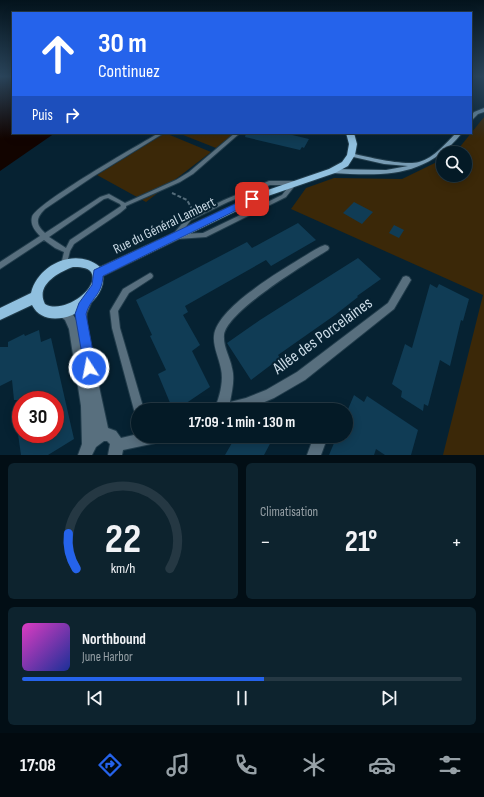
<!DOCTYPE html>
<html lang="fr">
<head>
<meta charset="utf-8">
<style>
	body { margin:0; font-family:"Sofia Sans Condensed",sans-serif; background:#0d232e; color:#f1f3f6; height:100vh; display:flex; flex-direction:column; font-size:15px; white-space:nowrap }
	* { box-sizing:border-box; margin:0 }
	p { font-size:13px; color:#97a1a7 }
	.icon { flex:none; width:22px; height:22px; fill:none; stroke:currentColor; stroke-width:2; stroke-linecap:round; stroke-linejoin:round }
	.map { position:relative; height:455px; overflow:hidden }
	.drawer { display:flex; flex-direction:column; gap:8px; padding:8px; background:#020e15; flex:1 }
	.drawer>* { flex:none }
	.banner { position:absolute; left:12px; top:12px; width:460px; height:122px; border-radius:0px; box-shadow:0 2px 10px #0003,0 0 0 1px #253843; background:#2563eb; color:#fff; overflow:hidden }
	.tools { position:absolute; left:436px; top:146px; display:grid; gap:8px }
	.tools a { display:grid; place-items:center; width:36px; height:36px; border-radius:50%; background:#041a26; box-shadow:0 2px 10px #0003,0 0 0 1px #253843; font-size:20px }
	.speed { position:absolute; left:12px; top:391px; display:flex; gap:8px; font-size:20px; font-weight:700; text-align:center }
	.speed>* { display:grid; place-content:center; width:52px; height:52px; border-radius:50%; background:#041a26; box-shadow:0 2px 10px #0003,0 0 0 1px #253843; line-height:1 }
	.speed .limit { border:6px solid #d22; background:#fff; color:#111 }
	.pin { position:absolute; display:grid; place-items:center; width:34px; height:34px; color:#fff; margin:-17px; border-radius:8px; box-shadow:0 2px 6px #0006 }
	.me { position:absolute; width:44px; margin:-22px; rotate:349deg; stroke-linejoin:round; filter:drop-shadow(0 0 3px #0008) }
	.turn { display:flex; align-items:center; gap:14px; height:84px; padding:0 20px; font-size:18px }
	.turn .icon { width:52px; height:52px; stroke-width:2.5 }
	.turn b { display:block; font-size:28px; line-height:34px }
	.then { display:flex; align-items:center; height:38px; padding:0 20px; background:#0003; gap:8px; font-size:15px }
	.big { font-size:30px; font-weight:700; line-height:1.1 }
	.drawer .tile { flex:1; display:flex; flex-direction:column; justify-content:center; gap:6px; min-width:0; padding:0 14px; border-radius:6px; background:#0d232e }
	.drawer .dial { align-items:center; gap:0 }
	.dial svg { height:104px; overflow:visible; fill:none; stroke:#253843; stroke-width:7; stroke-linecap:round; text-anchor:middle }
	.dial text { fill:#f1f3f6; stroke:none }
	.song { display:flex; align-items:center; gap:12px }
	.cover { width:48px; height:48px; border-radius:6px; background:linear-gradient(135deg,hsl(310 70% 55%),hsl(230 70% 35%)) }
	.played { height:4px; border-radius:2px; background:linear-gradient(90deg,#2563eb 55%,#253843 55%) }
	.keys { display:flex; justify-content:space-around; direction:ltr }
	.heat { display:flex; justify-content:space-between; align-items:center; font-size:22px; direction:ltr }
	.drawer .tiles { flex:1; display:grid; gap:8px; grid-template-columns:1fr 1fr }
	.tile:last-child { grid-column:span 2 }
	.trip { position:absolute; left:131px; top:403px; width:222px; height:40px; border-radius:20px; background:#041a26; box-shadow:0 2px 10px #0003,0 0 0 1px #253843; font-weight:700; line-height:40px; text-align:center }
	.tab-bar { display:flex; height:64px; justify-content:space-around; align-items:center; background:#020a0f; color:#97a1a7 }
	.tab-bar .icon { width:28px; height:28px }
	.tab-bar .active { color:#2563eb }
	.tab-bar b { font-size:18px; color:#f1f3f6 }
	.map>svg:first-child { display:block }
	.green { fill:#3b2808 }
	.water { fill:#120400 }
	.building { fill:#103c55 }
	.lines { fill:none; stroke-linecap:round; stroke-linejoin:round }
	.lane-casing { stroke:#213c4b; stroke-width:2 }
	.street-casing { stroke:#213c4b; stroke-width:2 }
	.secondary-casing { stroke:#213c4b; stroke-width:2 }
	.primary-casing { stroke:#213c4b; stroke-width:2 }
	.path { stroke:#536b79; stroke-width:2; stroke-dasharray:4 2; stroke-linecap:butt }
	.lane { fill:#586f7e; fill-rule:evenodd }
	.street { fill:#586f7e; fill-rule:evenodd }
	.secondary { fill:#789cb4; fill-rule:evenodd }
	.primary { fill:#90c0df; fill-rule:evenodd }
	.route { fill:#2563eb; stroke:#184099 }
	.labels { text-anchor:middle; stroke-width:4; stroke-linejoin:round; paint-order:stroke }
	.street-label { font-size:14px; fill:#cadae5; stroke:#062232 }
	.near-street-label { font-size:17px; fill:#cadae5; stroke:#062232 }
</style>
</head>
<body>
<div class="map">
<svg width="484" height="455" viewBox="0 0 484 455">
	<rect width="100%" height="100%" fill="#062232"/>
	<path class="green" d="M 484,117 L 484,455 L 443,455 L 483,295 L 291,209 L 306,188 L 334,178 L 402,179 L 443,159 L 443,175 L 465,175 L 465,153 L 455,153 Z
		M 165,133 L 211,152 L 146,202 L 97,175 Z
		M 178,133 L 236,133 L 216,148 Z"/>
	<path class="water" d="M 0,76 L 13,76 L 13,133 L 55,133 L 0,171 Z"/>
	<path class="building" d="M 246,133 L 284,133 L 309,139 L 304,148 L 302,147 L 300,150 L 245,137 Z
		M 354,202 L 373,212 L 362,224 L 343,213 Z
		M 298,223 L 316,240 L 271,266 L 266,260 L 185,306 L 188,312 L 183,315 L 200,345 L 192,351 L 210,387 L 176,410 L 173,410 L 158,374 L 166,370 L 150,336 L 152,335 L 136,300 L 247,242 L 252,248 Z
		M 394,225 L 404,230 L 399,238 L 389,233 Z
		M 358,258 L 381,279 L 357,296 L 358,297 L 335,315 L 278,355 L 280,358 L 251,380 L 227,343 L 260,320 Z
		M 430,284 L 437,288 L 439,284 L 469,299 L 463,321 L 461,320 L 450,366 L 440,360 L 428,406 L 424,404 L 423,411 L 401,397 L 402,391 L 392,384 L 405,344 L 412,348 Z
		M 39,330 L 41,342 L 51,338 L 74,439 L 48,455 L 21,455 L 18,434 L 55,434 L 55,400 L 14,400 L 12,380 L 0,386 L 0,347 L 8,347 L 8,342 L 24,334 L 25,336 Z
		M 354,395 L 364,402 L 367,396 L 418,430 L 411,455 L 385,455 L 376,449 L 374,455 L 329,455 L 337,436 L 346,436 L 346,414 Z
		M 236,436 L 267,436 L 272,440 L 264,455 L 225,455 Z"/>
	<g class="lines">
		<g class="lane-casing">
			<path id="lane" d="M 159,133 L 164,133 L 94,176 L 45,209 C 36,218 35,224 45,233 L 100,197 L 109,194 L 125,203 L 176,180 L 189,172 L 235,133 L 240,133 L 193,174 L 180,182 L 126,206 L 126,208 L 120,213 L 74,244 L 70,251 L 66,267 L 64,268 L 62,267 L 61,265 L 64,252 L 55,248 L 44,240 L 0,269 L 0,262 L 40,236 C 35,231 30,225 32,217 C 36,203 140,144 159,133 ZM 108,198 L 120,204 L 121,206 L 70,240 L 66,248 L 49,237 L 104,199 Z
				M 269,181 L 294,181 L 297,183 L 286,197 L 206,237 L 177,239 L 175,239 L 173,235 L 174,233 L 187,218 L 224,200 ZM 270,185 L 290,185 L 282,195 L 203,233 L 180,234 L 191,220 L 228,202 Z
				M 150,273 L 152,274 L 153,276 L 152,278 L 129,293 L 118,311 L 120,328 L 144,410 L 138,410 L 138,414 L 136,413 L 134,410 L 112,328 L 110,311 L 123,289 Z"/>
		</g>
		<g class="street-casing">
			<path id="street" d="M 325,245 L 328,246 L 329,248 L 328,250 C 307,263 227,311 224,335 C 223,347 230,357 232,368 C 235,379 232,391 230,402 L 246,398 L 266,390 L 297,372 L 388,303 L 403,277 L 406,276 L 409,277 L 411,280 L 394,309 L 305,380 L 274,398 L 246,410 L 214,410 C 219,399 224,382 221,369 C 219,358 213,347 214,336 C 216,309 277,273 298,260 C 307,255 316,248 325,245 Z
				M 87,297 L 90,298 L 92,301 L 87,313 L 86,326 L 108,428 L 116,431 L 121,438 L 138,434 L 138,436 L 167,436 L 165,441 L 123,450 L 122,455 L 108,455 L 110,444 L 107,441 L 104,441 L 96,447 L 92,455 L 78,455 L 82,444 L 81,406 L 69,329 L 65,320 L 58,315 L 57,312 L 58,309 L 62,307 C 69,310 73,313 76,320 C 76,312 78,300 87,297 Z
				M 314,436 L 328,436 L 321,455 L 307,455 Z"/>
		</g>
		<g class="secondary-casing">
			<path id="secondary" d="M 484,108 L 484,112 L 478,114 L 471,121 L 471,116 L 474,112 Z
				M 456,133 L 462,133 C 425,178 385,176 332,173 L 329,171 L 332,169 L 386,170 L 408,166 L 384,164 L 349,156 L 348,155 L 351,153 C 367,157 404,166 419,162 C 434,158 446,143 456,133 Z"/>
		</g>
		<g class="primary-casing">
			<path id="primary" d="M 346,133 L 354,133 L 357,144 L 355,155 L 348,166 L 335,173 L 265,197 L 103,276 C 107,306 48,337 32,305 L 0,320 L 0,308 L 31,293 C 38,264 76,247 100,267 L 259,193 L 329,169 L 342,162 L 347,155 L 349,144 ZM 73,267 C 79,267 87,267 91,272 C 101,288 63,315 45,304 C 35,285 59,272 73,267 Z"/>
		</g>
		<path class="path" d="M 172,193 L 187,200 L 192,209"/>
		<use href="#lane" class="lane"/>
		<use href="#street" class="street"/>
		<use href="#secondary" class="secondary"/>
		<use href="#primary" class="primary"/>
	</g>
	<linearGradient id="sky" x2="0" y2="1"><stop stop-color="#03131c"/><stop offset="0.55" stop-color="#2a445a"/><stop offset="1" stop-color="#2a445a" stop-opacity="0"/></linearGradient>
	<rect width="484" height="139" fill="url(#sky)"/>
	<path class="route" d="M 252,196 L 255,197 L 257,199 L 255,201 L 103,276 C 102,296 90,298 86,314 L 96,368 L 94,372 L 89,374 L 85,372 L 75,314 L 79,303 L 92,285 L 94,270 Z"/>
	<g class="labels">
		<g class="street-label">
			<text transform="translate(164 225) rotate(-26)" y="5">Rue du Général Lambert</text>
		</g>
		<g class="near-street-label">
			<text transform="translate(322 335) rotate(-36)" y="6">Allée des Porcelaines</text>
		</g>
	</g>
</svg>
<div class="tools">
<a><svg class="icon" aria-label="search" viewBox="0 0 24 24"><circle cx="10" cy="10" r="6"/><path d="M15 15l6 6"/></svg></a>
</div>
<div class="speed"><div class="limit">30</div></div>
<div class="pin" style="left:252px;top:199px;background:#d93025"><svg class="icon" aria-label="arrive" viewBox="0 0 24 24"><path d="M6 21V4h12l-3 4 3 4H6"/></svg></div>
<svg class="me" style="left:89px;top:368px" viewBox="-20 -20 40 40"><circle r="17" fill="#2563eb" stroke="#fff" stroke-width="3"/><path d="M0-11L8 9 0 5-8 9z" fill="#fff"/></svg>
<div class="trip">17:09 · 1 min · 130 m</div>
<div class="banner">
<div class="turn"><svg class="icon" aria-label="ahead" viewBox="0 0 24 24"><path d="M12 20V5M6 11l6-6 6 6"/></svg><div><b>30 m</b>Continuez</div></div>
<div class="then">Puis<svg class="icon" aria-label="right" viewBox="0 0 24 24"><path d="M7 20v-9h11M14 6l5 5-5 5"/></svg></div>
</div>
</div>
<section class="drawer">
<div class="tiles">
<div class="tile dial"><svg viewBox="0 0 100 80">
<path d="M14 69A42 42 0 1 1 86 69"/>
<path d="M14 69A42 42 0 0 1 8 42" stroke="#2563eb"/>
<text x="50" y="56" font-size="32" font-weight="700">22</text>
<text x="50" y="72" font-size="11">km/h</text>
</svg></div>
<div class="tile"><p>Climatisation</p>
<div class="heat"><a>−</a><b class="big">21°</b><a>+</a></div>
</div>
<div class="tile">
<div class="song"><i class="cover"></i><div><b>Northbound</b><p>June Harbor</p></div></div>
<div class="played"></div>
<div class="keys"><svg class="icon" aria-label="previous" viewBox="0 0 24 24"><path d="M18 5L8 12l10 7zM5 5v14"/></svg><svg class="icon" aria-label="pause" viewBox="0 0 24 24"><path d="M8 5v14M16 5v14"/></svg><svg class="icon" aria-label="next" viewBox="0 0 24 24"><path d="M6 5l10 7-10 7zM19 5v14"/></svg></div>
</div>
</div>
</section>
<nav class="tab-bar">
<b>17:08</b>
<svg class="icon active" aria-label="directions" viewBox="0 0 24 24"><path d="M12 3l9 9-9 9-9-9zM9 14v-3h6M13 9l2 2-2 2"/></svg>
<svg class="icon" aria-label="music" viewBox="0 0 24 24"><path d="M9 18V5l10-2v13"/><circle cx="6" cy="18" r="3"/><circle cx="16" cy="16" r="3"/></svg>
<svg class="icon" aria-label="phone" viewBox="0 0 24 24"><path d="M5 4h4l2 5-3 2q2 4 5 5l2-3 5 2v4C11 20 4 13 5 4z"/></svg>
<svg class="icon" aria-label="climate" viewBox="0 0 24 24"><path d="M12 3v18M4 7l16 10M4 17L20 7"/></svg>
<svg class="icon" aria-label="car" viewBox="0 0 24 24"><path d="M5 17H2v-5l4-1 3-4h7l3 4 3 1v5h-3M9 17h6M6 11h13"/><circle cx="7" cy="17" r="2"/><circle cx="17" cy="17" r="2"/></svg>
<svg class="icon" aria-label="filters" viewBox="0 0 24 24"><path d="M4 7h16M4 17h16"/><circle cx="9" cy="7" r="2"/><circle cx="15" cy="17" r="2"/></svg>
</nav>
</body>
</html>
